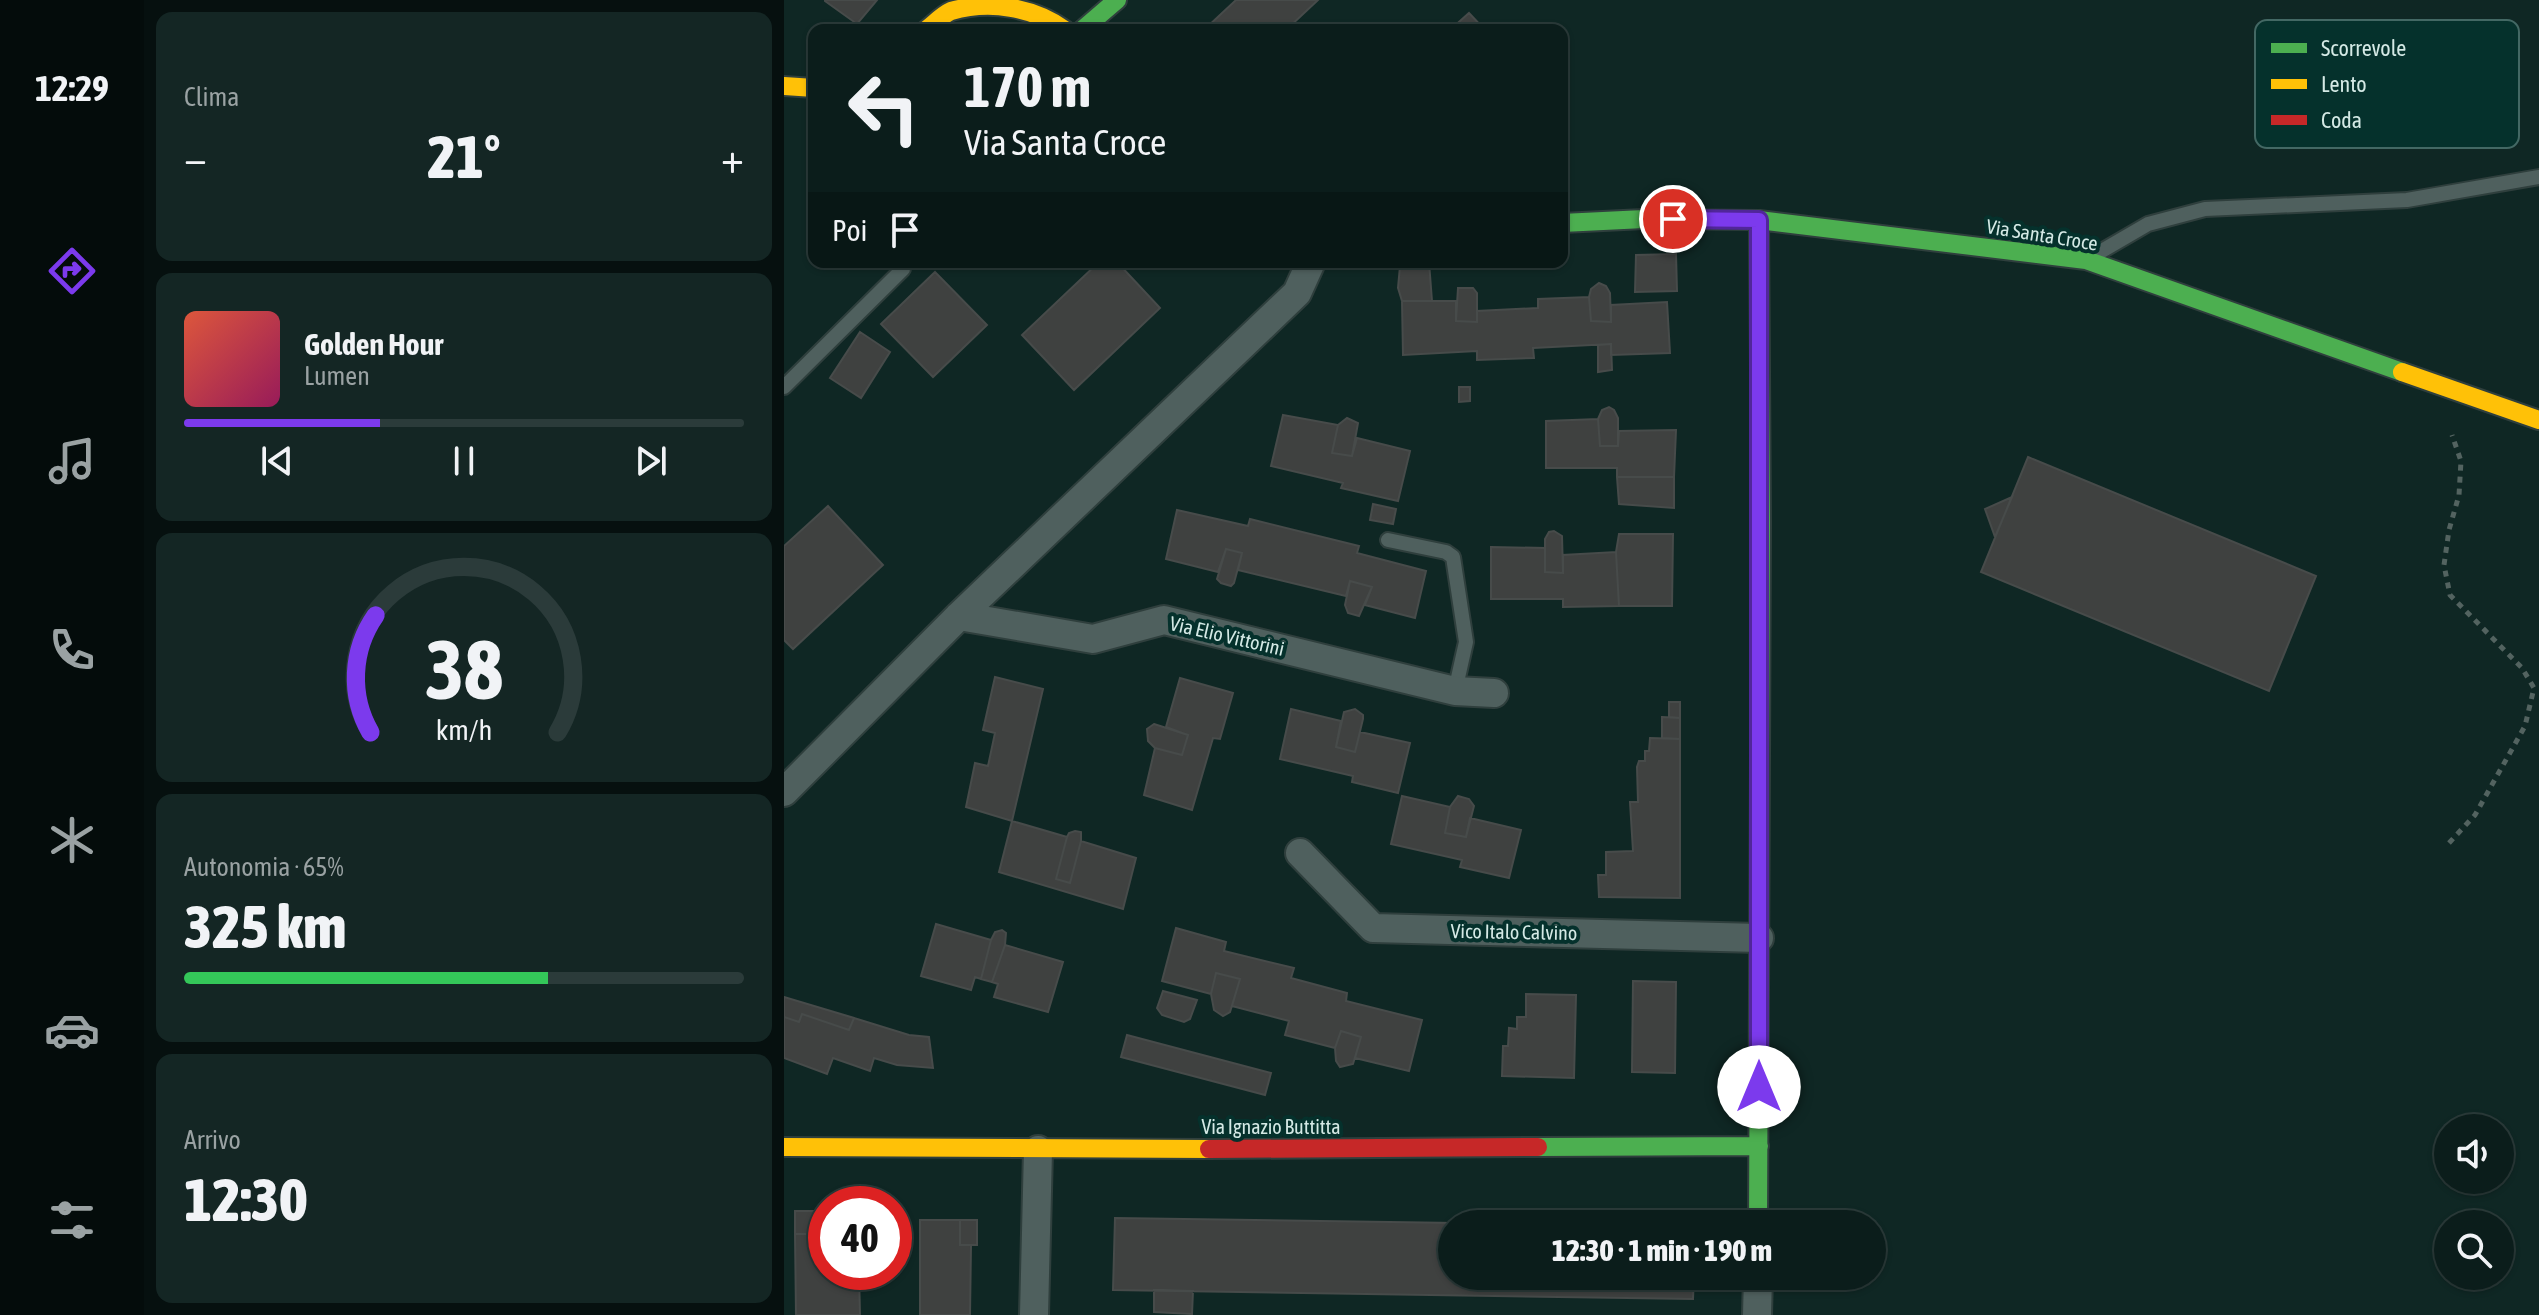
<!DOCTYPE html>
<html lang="it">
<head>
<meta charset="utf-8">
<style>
	body { margin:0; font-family:"Asap Condensed",sans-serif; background:#142624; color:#f1f3f6; height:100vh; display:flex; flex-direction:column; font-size:30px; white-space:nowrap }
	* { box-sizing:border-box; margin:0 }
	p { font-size:26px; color:#9aa2a3 }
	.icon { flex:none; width:44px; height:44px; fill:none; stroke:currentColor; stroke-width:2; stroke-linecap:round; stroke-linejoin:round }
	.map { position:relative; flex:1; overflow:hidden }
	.details { display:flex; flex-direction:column; gap:12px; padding:12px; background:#06100f; width:640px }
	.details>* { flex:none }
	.top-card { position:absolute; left:24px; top:24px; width:760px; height:244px; border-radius:16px; box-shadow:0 2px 6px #0004,0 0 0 2px #2b3b3a; background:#0b1d1b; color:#f1f3f6; overflow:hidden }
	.buttons { position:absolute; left:1650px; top:1114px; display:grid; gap:16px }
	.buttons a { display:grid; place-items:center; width:80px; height:80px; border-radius:50%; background:#0b1d1b; box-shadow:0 2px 6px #0004,0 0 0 2px #2b3b3a; font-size:40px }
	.speed { position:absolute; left:24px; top:1186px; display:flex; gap:16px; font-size:40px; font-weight:700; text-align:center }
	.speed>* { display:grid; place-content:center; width:104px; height:104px; border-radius:50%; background:#0b1d1b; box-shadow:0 2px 6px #0004,0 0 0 2px #2b3b3a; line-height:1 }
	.speed .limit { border:12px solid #d22; background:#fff; color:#111 }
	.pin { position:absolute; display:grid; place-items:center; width:68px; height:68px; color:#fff; margin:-34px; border:4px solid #fff; border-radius:50%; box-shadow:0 2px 8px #0007 }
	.me { position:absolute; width:88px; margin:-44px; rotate:0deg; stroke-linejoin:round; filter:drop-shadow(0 0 6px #0008) }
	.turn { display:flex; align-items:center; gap:28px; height:168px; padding:0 24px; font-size:36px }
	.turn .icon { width:104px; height:104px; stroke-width:2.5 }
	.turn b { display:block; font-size:56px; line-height:68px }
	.then { display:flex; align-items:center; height:76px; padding:0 24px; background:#0003; gap:16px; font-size:30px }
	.big { font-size:60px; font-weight:800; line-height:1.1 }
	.details .tile { flex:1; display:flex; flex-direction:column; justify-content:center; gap:12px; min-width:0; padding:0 28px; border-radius:16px; background:#142624 }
	.details .dial { align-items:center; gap:0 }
	.dial svg { height:208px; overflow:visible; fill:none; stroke:#2b3b3a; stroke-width:7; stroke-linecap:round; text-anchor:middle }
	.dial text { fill:#f1f3f6; stroke:none }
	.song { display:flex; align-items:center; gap:24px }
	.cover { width:96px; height:96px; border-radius:12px; background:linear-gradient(135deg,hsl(10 70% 55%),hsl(330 70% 35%)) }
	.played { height:8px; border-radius:4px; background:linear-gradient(90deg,#7c3aed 35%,#2b3b3a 35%) }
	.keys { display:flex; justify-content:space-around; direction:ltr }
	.heat { display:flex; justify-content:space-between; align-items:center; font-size:44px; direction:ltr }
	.charge { height:12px; border-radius:6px; background:linear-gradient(90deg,#34c759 65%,#2b3b3a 0) }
	.trip { position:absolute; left:654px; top:1210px; width:448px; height:80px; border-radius:40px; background:#0b1d1b; box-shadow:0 2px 6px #0004,0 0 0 2px #2b3b3a; font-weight:800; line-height:80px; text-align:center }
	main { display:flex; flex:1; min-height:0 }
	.tab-bar { display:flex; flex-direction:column; width:144px; justify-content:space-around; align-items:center; background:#040c0b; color:#9aa2a3 }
	.tab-bar .icon { width:56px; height:56px }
	.tab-bar .active { color:#7c3aed }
	.tab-bar b { font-size:36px; color:#f1f3f6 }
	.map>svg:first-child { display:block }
	.building { fill:#3f4140; stroke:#474b4a; stroke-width:2 }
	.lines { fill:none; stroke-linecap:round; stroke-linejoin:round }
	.lane-casing { stroke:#2f3f3d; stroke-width:18 }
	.street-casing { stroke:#2f3f3d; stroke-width:32 }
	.fast-casing { stroke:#2f3f3d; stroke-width:22 }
	.slow-casing { stroke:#2f3f3d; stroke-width:22 }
	.jam-casing { stroke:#2f3f3d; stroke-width:22 }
	.path { stroke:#536360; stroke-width:5; stroke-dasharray:6 6; stroke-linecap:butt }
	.lane { stroke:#4f605e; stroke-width:14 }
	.street { stroke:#4f605e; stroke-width:28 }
	.fast { stroke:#4caf50; stroke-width:18 }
	.slow { stroke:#ffc107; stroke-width:18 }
	.jam { stroke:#c62828; stroke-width:18 }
	.route-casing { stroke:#51269a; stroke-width:20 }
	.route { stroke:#7c3aed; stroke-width:14 }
	.labels { text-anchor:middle; stroke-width:8; stroke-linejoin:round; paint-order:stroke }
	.street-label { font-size:20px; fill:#d4e9e5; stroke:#05312c }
	.key { fill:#05312c; stroke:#436864; stroke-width:2 }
	.key-label { font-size:22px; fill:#d4e9e5 }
</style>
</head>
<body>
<main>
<nav class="tab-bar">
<b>12:29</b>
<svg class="icon active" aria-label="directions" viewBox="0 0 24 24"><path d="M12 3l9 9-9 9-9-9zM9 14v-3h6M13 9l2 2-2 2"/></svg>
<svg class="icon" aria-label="music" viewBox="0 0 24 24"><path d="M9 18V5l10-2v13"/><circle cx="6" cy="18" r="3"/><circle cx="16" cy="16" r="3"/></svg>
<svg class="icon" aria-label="phone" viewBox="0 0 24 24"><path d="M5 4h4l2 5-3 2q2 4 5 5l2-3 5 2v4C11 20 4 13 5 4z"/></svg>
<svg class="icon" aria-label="climate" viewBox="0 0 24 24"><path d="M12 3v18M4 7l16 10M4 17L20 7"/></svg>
<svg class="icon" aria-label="car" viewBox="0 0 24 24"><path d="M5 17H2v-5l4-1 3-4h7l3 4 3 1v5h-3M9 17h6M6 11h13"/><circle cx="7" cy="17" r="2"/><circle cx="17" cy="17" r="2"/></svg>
<svg class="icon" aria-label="filters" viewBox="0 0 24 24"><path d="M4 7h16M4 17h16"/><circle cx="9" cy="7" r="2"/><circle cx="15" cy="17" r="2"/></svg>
</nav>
<section class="details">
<div class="tile"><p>Clima</p>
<div class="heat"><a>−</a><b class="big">21°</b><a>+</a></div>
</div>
<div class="tile">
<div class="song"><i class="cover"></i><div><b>Golden Hour</b><p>Lumen</p></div></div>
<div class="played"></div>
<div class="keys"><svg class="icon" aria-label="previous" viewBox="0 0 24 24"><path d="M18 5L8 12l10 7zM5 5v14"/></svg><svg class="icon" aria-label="pause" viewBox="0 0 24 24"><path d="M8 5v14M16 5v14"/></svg><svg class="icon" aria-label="next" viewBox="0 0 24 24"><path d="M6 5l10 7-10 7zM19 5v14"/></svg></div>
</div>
<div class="tile dial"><svg viewBox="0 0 100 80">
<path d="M14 69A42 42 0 1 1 86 69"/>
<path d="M14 69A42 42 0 0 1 16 24" stroke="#7c3aed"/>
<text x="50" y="56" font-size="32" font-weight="700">38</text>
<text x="50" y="72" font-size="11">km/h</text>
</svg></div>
<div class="tile"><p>Autonomia · 65%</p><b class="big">325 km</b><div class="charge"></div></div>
<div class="tile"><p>Arrivo</p><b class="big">12:30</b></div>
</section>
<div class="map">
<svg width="1755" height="1315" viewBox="0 0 1755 1315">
	<rect width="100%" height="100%" fill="#0f2724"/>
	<path class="building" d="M 93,0 L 73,24 L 41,1 L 41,0 Z
		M 452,0 L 534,0 L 502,30 L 424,30 L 422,28 Z
		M 685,13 L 701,30 L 666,30 Z
		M 892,254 L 893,291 L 851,292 L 852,255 Z
		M 315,262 L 333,262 L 376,308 L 290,390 L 238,335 Z
		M 633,262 L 645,262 L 648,301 L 618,301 L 614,288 L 616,266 Z
		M 151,272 L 203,325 L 149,377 L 97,324 Z
		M 815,283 L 822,286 L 826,293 L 827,322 L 807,321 L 805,297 L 807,289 Z
		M 674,288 L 689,288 L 693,293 L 693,322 L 672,321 Z
		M 805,297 L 807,321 L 827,322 L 827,305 L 883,302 L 886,353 L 827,355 L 827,344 L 749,348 L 750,358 L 693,360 L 693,351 L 619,355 L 618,301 L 672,301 L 672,321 L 693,322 L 693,311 L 754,308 L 754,299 Z
		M 76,332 L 106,352 L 77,398 L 46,378 Z
		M 827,344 L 828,370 L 814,372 L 814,345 Z
		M 675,387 L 686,387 L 686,401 L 675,402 Z
		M 825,407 L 830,410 L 834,418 L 834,446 L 816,446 L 814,419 L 818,410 Z
		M 499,415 L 554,425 L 548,453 L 568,456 L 573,438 L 626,451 L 614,501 L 557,488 L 559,483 L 487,466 Z
		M 563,418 L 574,423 L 568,456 L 548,453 L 554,425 Z
		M 814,419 L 816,446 L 834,446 L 835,431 L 892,430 L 890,477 L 833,477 L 833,468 L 762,468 L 762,421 Z
		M 1244,457 L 1532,576 L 1485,691 L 1197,572 Z
		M 833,477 L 890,477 L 890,508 L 835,504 Z
		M 1228,497 L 1211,537 L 1201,509 Z
		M 589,504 L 612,509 L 609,524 L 586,520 Z
		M 44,506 L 99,565 L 9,649 L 0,640 L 0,546 Z
		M 393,510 L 464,526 L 466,519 L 575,546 L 573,553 L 642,571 L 631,618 L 581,605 L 588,587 L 566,581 L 562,596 L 454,570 L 458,553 L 442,549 L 434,572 L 382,559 Z
		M 770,531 L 778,536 L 779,573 L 761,572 L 761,539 L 765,532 Z
		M 835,534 L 889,534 L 888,606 L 835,606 L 832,552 Z
		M 707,547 L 761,548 L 761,572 L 779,573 L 779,555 L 832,552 L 835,606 L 779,607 L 779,599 L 707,599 Z
		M 442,549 L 458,553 L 450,583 L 447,586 L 437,583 L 433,579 Z
		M 566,581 L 588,587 L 575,616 L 564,613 L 561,605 Z
		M 211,677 L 259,689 L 228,821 L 182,807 L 191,763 L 204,766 L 211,733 L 199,730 Z
		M 396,678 L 449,693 L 436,739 L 429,738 L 408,810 L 360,795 L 371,748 L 398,755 L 404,735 L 382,727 Z
		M 885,702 L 896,702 L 896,718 L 885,717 Z
		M 507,709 L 557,721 L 552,747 L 571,752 L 576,732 L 626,743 L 614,793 L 568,782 L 569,776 L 496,759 Z
		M 571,709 L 579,715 L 579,719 L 571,752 L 552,747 L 560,712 Z
		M 878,717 L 896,718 L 896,739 L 878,738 Z
		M 370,724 L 404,735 L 398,755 L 371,748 L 364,741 L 363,729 Z
		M 866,738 L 896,739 L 896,898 L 815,897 L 814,875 L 822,875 L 822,852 L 849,851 L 846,802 L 854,802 L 853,767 L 855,761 L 861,761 L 861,751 L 865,751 Z
		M 618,796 L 666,807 L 661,833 L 682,837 L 686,818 L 737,830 L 725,878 L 676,867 L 678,860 L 607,844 Z
		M 674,796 L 685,799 L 690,806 L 682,837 L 661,833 L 666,807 Z
		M 228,821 L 283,837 L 272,879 L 286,883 L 297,841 L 352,858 L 339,909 L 215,872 Z
		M 291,831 L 297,832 L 297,841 L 286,883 L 272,879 L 283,837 L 285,833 Z
		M 152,924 L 207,940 L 197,979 L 191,977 L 187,990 L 137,976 Z
		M 392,928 L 442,942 L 440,951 L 510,968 L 507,978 L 563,993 L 562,1001 L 638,1020 L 625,1071 L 571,1058 L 577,1037 L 557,1031 L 551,1048 L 501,1035 L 505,1021 L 448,1006 L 456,979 L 432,973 L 427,994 L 378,981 Z
		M 218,930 L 222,933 L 221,945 L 208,982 L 197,979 L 207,940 L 211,932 Z
		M 221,945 L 279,962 L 264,1012 L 210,997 L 214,984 L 208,982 Z
		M 432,973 L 456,979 L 446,1012 L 439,1016 L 430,1010 L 427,994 Z
		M 849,981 L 892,982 L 891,1073 L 848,1072 Z
		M 379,991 L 413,1000 L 406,1019 L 400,1022 L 378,1015 L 373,1008 Z
		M 742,994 L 792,995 L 790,1078 L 718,1076 L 719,1046 L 724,1046 L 725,1028 L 733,1029 L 733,1017 L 742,1017 Z
		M 0,997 L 70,1018 L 65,1030 L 18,1014 L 15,1022 L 0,1017 Z
		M 18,1014 L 65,1030 L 70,1018 L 125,1035 L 145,1037 L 149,1068 L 113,1065 L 90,1058 L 86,1071 L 49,1058 L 43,1074 L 0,1058 L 0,1017 L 15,1022 Z
		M 557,1031 L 577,1037 L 569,1064 L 556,1067 L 552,1061 L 551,1048 Z
		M 343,1035 L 487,1073 L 481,1095 L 337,1057 Z
		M 11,1211 L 42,1211 L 42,1234 L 11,1234 Z
		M 331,1218 L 744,1224 L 668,1224 L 668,1276 L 910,1276 L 909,1299 L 329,1290 Z
		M 136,1220 L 176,1220 L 176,1245 L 187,1245 L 186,1315 L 136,1315 Z
		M 176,1220 L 193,1220 L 193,1245 L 176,1245 Z
		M 11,1234 L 42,1234 L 42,1272 L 75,1272 L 76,1315 L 12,1315 Z
		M 370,1290 L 409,1291 L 408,1314 L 370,1312 Z"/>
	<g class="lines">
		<g class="lane-casing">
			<path id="lane" d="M 1309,256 L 1364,224 L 1421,209 L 1623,200 L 1755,177
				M 0,387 L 119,269
				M 604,540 L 662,552 L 669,557 L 682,642 L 671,691"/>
		</g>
		<g class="street-casing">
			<path id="street" d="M 175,616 L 309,639 L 380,620 L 671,691 L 710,693
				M 0,792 L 175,616 L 513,293 L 527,262
				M 516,853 L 589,928 L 975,938
				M 250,1315 L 254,1150
				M 973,1315 L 974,1276"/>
		</g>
		<g class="fast-casing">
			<path id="fast" d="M 298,30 L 333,0
				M 778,223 L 860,219 L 975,220 L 1302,260 L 1618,372
				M 754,1147 L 975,1146
				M 974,1224 L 977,522 L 975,220"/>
		</g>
		<g class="slow-casing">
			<path id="slow" d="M 142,30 C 150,24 158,15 167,11 C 206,0 249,7 281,30
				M 0,86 L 30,88
				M 1618,372 L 1755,420
				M 0,1147 L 425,1149"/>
		</g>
		<g class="jam-casing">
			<path id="jam" d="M 425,1149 L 754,1147"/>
		</g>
		<path class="path" d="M 1665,843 L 1691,815 L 1741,726 L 1750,688 L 1738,668 L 1666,595 L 1660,565 L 1665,530 L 1675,495 L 1677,461 L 1668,435"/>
		<use href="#lane" class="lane"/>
		<use href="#street" class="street"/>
		<use href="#fast" class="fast"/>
		<use href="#slow" class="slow"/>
		<use href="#jam" class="jam"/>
	</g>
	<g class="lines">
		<g class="route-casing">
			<path id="route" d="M 889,219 L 975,220 L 975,1087"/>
		</g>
		<use href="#route" class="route"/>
	</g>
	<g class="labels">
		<g class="street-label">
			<text transform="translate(1258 235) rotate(9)" y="7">Via Santa Croce</text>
			<text transform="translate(443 636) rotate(13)" y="7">Via Elio Vittorini</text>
			<text transform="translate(730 932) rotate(1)" y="7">Vico Italo Calvino</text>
			<text x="487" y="1134">Via Ignazio Buttitta</text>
		</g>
	</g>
	<rect x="1471" y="20" width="264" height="128" rx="12" class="key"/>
	<rect x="1487" y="43" width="36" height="10" fill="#4caf50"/>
	<rect x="1487" y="79" width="36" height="10" fill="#ffc107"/>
	<rect x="1487" y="115" width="36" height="10" fill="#c62828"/>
	<g class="key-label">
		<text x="1537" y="56">Scorrevole</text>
		<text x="1537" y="92">Lento</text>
		<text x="1537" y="128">Coda</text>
	</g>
</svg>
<div class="buttons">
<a><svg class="icon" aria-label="sound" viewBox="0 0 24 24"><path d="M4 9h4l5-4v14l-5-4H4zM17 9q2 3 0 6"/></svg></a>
<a><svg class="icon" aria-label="search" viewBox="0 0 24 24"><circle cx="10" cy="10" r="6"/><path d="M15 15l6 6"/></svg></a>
</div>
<div class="speed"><div class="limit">40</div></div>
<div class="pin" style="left:889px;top:219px;background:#d93025"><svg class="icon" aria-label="arrive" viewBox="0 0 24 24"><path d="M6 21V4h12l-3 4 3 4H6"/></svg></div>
<svg class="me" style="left:975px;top:1087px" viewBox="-20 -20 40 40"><circle r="19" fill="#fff"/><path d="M0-13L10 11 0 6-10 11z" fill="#7c3aed"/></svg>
<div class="trip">12:30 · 1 min · 190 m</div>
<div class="top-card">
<div class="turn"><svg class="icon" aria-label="left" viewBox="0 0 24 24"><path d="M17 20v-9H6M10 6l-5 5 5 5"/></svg><div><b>170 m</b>Via Santa Croce</div></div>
<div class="then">Poi<svg class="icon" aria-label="arrive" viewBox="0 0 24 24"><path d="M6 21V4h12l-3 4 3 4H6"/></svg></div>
</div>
</div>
</main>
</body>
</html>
